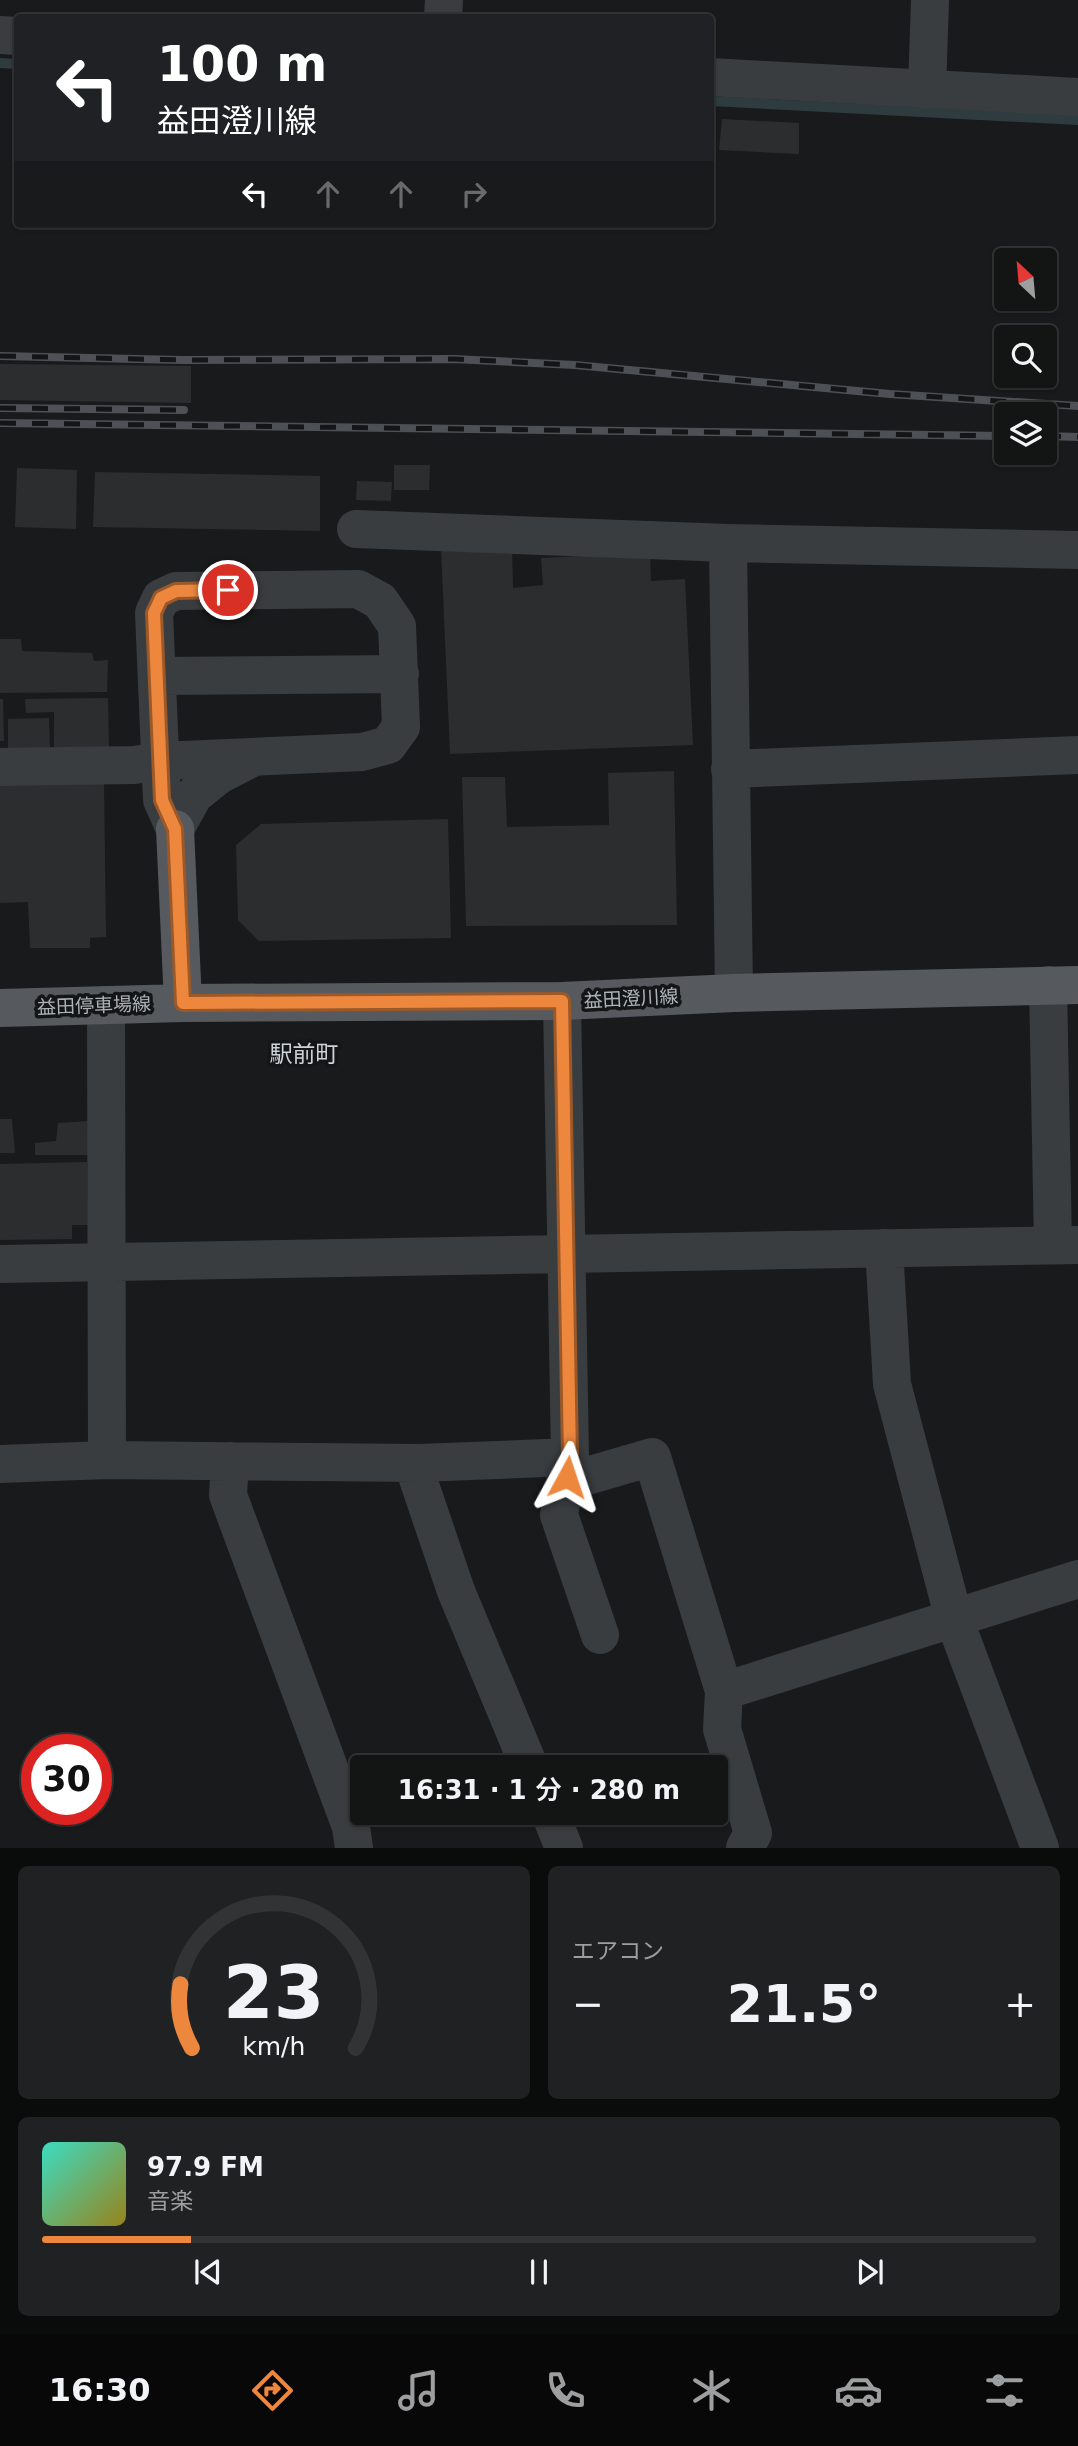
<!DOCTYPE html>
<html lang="ja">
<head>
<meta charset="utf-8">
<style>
	body { margin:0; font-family:"DejaVu Sans","Noto Sans JP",sans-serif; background:#202122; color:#f1f3f6; height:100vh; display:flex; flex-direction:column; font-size:26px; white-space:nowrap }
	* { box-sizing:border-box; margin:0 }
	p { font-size:23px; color:#9d9ea0 }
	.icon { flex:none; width:38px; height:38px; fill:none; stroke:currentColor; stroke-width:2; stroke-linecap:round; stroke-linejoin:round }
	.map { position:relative; height:1848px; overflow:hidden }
	.drawer { display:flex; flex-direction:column; gap:18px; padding:18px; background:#0a0b0b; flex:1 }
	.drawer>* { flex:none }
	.guide { position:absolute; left:14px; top:14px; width:700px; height:214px; border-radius:7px; box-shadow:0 2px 5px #0004,0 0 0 2px #323334; background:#202124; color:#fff; overflow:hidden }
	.needle { width:46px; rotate:334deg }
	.controls { position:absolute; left:994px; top:248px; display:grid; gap:14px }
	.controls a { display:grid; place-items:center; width:63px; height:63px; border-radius:7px; background:#131414; box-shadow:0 2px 5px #0004,0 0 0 2px #323334; font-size:35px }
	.speed { position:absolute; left:21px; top:1734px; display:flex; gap:14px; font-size:35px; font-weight:700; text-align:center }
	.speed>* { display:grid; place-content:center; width:91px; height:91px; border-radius:50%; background:#131414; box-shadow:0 2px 5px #0004,0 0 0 2px #323334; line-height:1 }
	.speed .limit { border:10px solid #d22; background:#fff; color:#111 }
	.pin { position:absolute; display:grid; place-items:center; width:60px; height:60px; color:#fff; margin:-30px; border:4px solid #fff; border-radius:50%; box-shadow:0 2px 7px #0007 }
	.me { position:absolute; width:77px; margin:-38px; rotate:5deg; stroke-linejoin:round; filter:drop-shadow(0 0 5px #0008) }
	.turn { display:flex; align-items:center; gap:24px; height:147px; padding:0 28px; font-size:32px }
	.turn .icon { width:91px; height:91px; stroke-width:2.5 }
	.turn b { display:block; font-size:49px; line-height:60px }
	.lanes { display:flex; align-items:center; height:66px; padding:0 28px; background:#0003; justify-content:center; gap:35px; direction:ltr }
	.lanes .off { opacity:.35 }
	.big { font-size:52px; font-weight:600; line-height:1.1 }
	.drawer .widget { flex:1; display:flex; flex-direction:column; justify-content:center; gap:10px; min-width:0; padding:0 24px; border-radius:10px; background:#202122 }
	.drawer .dial { align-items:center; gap:0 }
	.dial svg { height:182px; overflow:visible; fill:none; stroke:#323334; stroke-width:7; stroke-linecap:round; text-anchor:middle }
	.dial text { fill:#f1f3f6; stroke:none }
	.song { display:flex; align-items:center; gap:21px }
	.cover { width:84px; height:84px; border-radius:10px; background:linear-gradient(135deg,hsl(170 70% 55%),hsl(50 70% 35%)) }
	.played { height:7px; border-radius:4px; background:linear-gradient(90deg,#ee873e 15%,#323334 15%) }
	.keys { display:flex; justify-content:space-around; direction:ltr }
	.heat { display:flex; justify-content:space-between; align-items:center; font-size:38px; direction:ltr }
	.drawer .tiles { flex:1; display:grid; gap:18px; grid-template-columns:1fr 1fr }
	.widget:last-child { grid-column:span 2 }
	.trip { position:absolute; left:350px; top:1755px; width:378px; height:70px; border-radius:7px; background:#131414; box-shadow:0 2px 5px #0004,0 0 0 2px #323334; font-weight:600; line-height:70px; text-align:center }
	.tabs { display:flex; height:112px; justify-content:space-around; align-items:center; background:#080808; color:#9d9ea0 }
	.tabs .icon { width:49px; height:49px }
	.tabs .on { color:#ee873e }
	.tabs b { font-size:32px; color:#f1f3f6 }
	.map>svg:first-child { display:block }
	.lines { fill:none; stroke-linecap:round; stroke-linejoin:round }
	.stream { stroke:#2f3c3f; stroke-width:10 }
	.building { fill:#2c2d2f }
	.minor { stroke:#3a3d40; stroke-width:38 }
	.major { stroke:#565a5f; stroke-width:38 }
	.rail-casing { stroke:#4d5155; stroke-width:8 }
	.rail { stroke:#141516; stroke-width:5; stroke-dasharray:16; stroke-linecap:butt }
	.route-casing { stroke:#9b5828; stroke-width:18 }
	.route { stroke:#ee873e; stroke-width:12 }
	.labels { text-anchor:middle; stroke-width:7; stroke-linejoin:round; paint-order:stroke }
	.street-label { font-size:19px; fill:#acb4ba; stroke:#141516 }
	.quarter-label { font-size:23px; fill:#cdd2d7; stroke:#141516 }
</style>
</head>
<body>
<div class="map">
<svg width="1078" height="1848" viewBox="0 0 1078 1848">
	<rect width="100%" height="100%" fill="#191a1b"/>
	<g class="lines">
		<path class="stream" d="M 0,63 L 18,64
			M 710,101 L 1078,120"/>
	</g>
	<path class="building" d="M 710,118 L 716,118 L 715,143 L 710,143 Z
		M 722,119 L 799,123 L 799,154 L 719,150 Z
		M 0,364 L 191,366 L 191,403 L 0,400 Z
		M 394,465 L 430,465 L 429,490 L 394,490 Z
		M 17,468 L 77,470 L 76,529 L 15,527 Z
		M 95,472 L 320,476 L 320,531 L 93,527 Z
		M 357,481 L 392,482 L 391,501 L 356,500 Z
		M 512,546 L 513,588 L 543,585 L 541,558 L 650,553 L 651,581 L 685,579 L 693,745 L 450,754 L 441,548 Z
		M 0,639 L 21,639 L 22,651 L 92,653 L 94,661 L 108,660 L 107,692 L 0,693 Z
		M 108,698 L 109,747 L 54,747 L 54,712 L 26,713 L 25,699 Z
		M 0,699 L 3,699 L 4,741 L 0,741 Z
		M 49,718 L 50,749 L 8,750 L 8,719 Z
		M 674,771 L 677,925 L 466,926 L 462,777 L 505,777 L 507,827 L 609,825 L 608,773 Z
		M 104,781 L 106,937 L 90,938 L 90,948 L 30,948 L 28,902 L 0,903 L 0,783 Z
		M 448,819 L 451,938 L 259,941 L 238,920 L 236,845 L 261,824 Z
		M 0,1119 L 12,1119 L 15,1153 L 0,1153 Z
		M 88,1121 L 88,1155 L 35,1155 L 35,1143 L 56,1141 L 58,1123 Z
		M 87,1162 L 88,1225 L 72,1225 L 72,1239 L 0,1240 L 0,1164 Z"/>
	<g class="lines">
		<path class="minor" d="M 443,18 L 444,0
			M 0,35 L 18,36
			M 710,77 L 1078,97
			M 927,90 L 930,0
			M 356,529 L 728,543 L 1078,550
			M 728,543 L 734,993
			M 157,676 L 400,674
			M 0,767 L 134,765 L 161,761 L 362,752 L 388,745 L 401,727 L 397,626 L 380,601 L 358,589 L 176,591 L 161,598 L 154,613 L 162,800 L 175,829
			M 730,769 L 1078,755
			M 175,829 L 194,795 L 219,775 L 250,759
			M 1048,985 L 1053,1245
			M 106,1005 L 107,1460
			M 884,1248 L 892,1384 L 954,1619 L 1040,1848
			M 0,1264 L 1078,1245
			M 570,1457 L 559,1515 L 600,1635
			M 230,1461 L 228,1495 L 351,1827 L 354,1848
			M 420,1463 L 418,1479 L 456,1591 L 530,1768
			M 0,1464 L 107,1460 L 420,1463 L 570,1457 L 562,1001
			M 567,1477 L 587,1476 L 652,1457 L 724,1691 L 1078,1579
			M 724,1691 L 722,1729 L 753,1833 L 745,1848
			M 550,1813 L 564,1848"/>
		<path class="major" d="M 175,829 L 183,1003
			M 0,1008 L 183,1003 L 562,1001 L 734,993 L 1078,985"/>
		<g class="rail-casing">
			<path id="rail" d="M 0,356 L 182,360 L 454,359 L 575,365 L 890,394 L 1078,406
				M 0,408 L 184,410
				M 0,423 L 1006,436
				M 1045,436 L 1078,437"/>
		</g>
		<use href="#rail" class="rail"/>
	</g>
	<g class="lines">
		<g class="route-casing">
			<path id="route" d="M 228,590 L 176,591 L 161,598 L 154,613 L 162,800 L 175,829 L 183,1003 L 562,1001 L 570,1457 L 567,1477"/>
		</g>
		<use href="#route" class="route"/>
	</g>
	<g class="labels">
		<g class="street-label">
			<text transform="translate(631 998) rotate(-3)" y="7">益田澄川線</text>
			<text transform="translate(94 1005) rotate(-2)" y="7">益田停車場線</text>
		</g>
		<g class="quarter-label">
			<text x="304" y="1062">駅前町</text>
		</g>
	</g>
</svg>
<div class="controls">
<a><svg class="needle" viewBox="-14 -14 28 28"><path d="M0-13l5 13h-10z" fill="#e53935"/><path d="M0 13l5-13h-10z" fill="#9d9ea0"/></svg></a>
<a><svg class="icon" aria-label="search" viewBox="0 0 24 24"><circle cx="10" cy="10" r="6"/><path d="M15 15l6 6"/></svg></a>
<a><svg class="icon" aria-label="layers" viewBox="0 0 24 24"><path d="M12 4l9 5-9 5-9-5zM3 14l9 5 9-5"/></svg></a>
</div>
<div class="speed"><div class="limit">30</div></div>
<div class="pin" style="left:228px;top:590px;background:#d93025"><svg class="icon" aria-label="arrive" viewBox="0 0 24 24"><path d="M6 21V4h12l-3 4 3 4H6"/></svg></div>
<svg class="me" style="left:567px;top:1477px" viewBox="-20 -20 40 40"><path d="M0-17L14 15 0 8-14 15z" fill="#ee873e" stroke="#fff" stroke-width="4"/></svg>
<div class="trip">16:31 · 1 分 · 280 m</div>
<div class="guide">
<div class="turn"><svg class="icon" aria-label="left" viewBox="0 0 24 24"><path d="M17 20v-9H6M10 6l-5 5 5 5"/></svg><div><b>100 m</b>益田澄川線</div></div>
<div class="lanes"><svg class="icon" aria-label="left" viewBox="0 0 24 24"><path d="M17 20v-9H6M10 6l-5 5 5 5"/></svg><svg class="icon off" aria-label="ahead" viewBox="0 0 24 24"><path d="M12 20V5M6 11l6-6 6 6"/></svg><svg class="icon off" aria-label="ahead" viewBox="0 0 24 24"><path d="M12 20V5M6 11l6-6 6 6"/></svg><svg class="icon off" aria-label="right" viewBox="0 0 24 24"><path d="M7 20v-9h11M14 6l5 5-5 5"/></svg></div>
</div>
</div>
<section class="drawer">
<div class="tiles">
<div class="widget dial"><svg viewBox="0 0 100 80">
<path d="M14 69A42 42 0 1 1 86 69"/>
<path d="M14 69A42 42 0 0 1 9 41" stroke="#ee873e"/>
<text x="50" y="56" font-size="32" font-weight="700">23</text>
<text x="50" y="72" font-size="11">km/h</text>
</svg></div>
<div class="widget"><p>エアコン</p>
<div class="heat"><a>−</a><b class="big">21.5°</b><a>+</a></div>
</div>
<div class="widget">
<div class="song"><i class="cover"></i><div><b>97.9 FM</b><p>音楽</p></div></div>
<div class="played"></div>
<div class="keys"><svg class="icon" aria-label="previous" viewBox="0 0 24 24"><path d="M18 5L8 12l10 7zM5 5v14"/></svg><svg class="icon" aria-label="pause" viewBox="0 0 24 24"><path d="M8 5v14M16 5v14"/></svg><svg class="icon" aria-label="next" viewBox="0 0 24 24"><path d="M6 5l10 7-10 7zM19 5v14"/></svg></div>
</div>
</div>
</section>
<nav class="tabs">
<b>16:30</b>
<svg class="icon on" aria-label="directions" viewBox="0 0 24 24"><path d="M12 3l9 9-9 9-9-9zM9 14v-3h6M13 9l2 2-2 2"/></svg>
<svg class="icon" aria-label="music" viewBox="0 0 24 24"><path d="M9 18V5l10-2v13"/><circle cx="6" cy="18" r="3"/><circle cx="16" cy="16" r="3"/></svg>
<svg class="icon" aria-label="phone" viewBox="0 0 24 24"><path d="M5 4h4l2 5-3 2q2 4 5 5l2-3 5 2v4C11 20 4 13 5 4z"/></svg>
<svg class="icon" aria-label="climate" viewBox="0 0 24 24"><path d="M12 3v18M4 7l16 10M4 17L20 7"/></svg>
<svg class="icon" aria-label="car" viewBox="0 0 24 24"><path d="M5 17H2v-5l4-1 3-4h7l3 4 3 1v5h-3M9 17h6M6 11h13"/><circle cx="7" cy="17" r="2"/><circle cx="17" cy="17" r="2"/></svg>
<svg class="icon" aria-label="filters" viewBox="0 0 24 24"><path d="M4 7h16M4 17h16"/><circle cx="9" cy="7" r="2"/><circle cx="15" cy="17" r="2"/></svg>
</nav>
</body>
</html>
